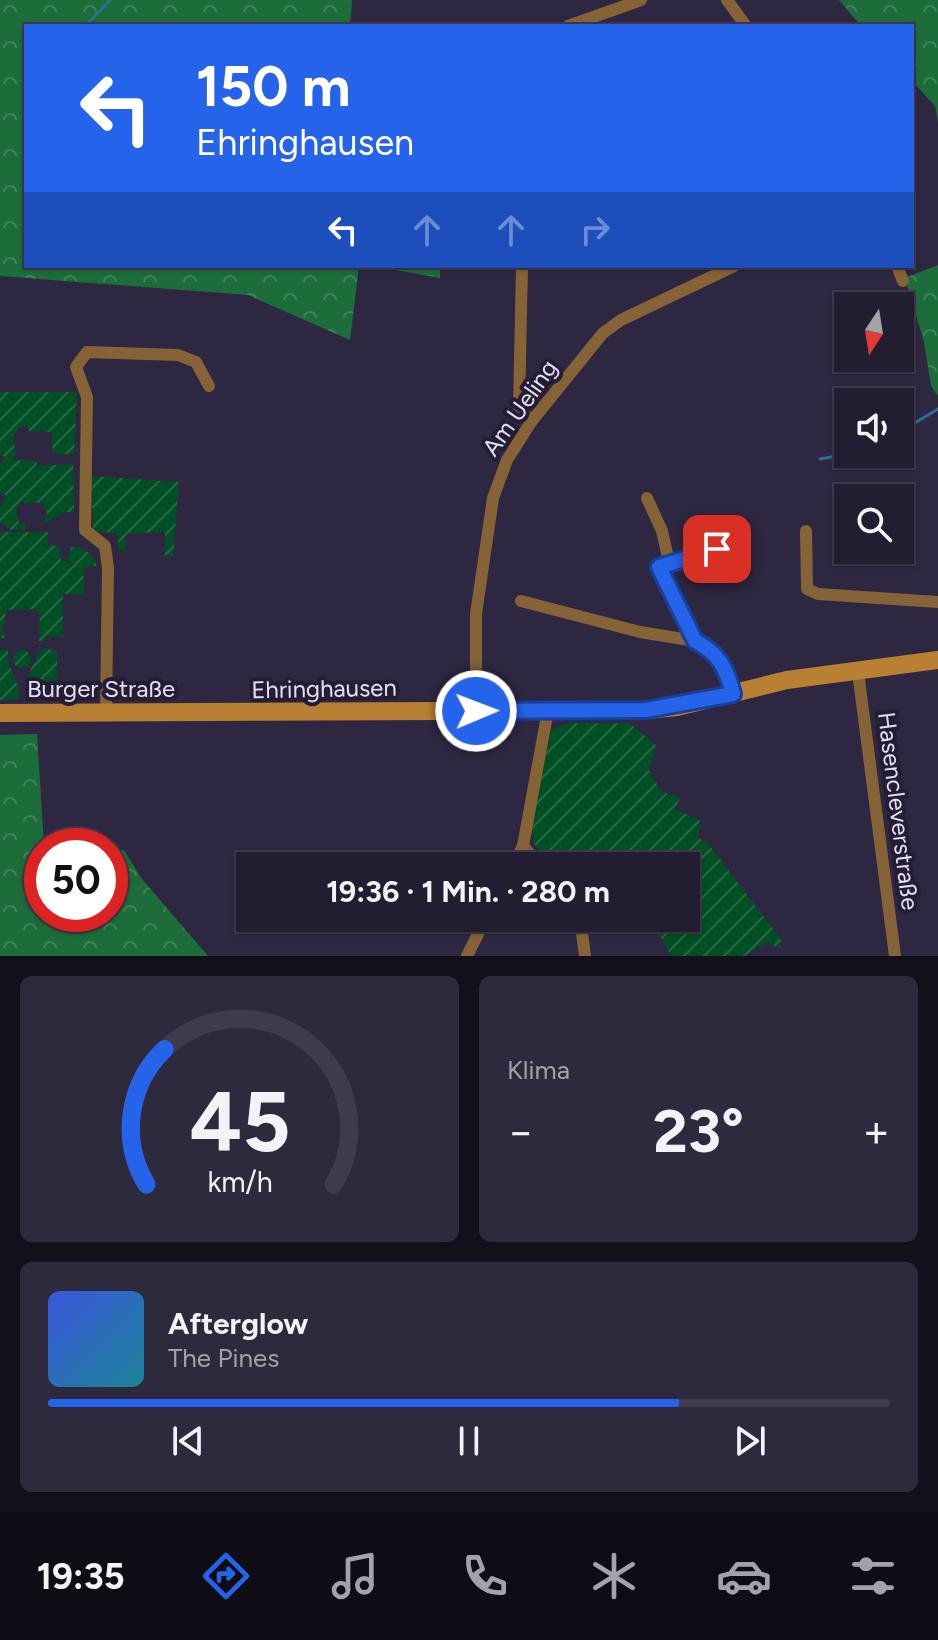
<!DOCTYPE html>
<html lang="de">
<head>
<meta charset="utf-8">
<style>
  body { margin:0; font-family:Figtree,sans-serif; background:#2e2a3d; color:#f1f3f6; height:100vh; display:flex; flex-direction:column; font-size:30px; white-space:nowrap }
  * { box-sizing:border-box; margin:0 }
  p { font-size:26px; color:#a2a2ab }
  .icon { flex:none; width:44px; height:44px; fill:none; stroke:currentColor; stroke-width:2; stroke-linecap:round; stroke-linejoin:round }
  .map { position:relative; height:956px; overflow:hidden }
  .sheet { display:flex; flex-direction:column; gap:20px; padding:20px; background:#13101b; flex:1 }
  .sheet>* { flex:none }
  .banner { position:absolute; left:24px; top:24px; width:890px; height:244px; border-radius:0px; box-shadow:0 2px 6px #0004,0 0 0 2px #3f3b4d; background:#2563eb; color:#fff; overflow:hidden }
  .needle { width:52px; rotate:192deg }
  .controls { position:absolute; left:834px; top:292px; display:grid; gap:16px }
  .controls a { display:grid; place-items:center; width:80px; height:80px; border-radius:0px; background:#221d31; box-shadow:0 2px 6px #0004,0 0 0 2px #3f3b4d; font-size:40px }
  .speed { position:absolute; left:24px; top:828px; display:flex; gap:16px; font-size:40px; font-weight:700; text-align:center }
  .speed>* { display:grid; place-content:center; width:104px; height:104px; border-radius:50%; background:#221d31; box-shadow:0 2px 6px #0004,0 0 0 2px #3f3b4d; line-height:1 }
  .speed .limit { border:12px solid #d22; background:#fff; color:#111 }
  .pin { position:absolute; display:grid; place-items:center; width:68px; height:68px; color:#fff; margin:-34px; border-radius:16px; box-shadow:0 4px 12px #0006 }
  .me { position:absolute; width:88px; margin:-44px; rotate:89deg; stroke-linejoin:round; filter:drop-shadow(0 0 6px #0008) }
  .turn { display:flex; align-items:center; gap:28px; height:168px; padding:0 40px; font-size:36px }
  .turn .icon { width:104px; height:104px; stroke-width:2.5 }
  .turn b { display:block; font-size:56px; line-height:68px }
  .lanes { display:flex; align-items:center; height:76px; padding:0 40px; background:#0003; justify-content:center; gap:40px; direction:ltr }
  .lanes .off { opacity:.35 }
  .big { font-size:60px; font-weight:700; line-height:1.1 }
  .sheet .widget { flex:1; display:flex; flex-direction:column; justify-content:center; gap:12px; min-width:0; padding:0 28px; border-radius:12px; background:#2e2a3d }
  .sheet .dial { align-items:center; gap:0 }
  .dial svg { height:208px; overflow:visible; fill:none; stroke:#3f3b4d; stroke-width:7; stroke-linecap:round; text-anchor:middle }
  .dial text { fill:#f1f3f6; stroke:none }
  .song { display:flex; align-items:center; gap:24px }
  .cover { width:96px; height:96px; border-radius:12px; background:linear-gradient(135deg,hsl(230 70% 55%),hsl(190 70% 35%)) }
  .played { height:8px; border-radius:4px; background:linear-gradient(90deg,#2563eb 75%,#3f3b4d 75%) }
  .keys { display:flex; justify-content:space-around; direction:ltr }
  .heat { display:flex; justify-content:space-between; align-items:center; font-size:44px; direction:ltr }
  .sheet .tiles { flex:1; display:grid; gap:20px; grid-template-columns:1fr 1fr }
  .widget:last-child { grid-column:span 2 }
  .trip { position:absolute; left:236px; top:852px; width:464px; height:80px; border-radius:0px; background:#221d31; box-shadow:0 2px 6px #0004,0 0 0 2px #3f3b4d; font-weight:700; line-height:80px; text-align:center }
  .menu { display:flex; height:128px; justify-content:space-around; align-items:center; background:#0e0c14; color:#a2a2ab }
  .menu .icon { width:56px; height:56px }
  .menu .on { color:#2563eb }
  .menu b { font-size:36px; color:#f1f3f6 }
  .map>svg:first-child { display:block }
  .forest { fill:url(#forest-crowns) }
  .garden { fill:url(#garden-furrows) }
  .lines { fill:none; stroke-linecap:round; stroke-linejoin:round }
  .stream { stroke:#2b7094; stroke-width:3 }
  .street { stroke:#866336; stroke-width:12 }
  .secondary { stroke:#b98033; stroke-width:18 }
  .route-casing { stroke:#184099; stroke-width:20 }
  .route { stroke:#2563eb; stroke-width:14 }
  .labels { text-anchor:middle; stroke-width:8; stroke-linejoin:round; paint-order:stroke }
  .street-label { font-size:24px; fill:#e4e0f1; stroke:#251d36 }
</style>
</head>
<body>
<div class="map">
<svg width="938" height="956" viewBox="0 0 938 956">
  <defs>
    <pattern id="forest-crowns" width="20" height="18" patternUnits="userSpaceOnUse" patternTransform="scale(2)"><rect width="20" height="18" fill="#1d6d3b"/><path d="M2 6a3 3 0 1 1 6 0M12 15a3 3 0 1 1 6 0" fill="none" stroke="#3e8258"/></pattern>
    <pattern id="garden-furrows" width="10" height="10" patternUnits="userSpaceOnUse" patternTransform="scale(2)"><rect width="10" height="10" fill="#014f24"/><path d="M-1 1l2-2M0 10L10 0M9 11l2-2" fill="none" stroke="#266844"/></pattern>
  </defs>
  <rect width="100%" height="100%" fill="#2e2741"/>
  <g class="forest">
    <path d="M0 0H352L350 26H26V266H359L350 340 248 295 0 276Z"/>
    <path d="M839 0H938V122L935 106 912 81V26H861Z"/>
    <path d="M938 265V396L931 386 924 342 905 278Z"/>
    <path d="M374 266H440V278Z"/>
    <path d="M37 734 44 846 42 914H110V850H124L142 879 208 956H0V735Z"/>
  </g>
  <g class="garden">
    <path d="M0 392H77L74 454H57L52 450V432L29 431 27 426H20L13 436 16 453 12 460 36 461 37 466 73 464 74 512H65L43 524 47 513 43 503H20L16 512 19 523H25V530H11L0 522V508L6 495 0 494V466L5 457 0 454Z"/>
    <path d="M91 476 179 482 173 556H165V532L126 534 125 551H120L117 534 93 530Z"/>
    <path d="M0 532H48L47 545 59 546 61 562 67 561 71 547C85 547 94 554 97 567L89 565 84 569V594H63V637L46 636 45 641H39L40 617 37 609 6 610 5 623 1 626 5 638H0Z"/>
    <path d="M44 648 57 651V699L26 700V679C32 670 36 653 44 648Z"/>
    <circle cx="22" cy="659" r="9"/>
    <path d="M0 650H8C6 669 20 679 19 699L0 700Z"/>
    <path d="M569 723H629L656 745 649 770 661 791 680 798 675 809 699 820 701 826 697 838 707 842 782 941 780 948 766 942 745 956H671L662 939 637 918H686V866H548L534 843 531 829 551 730Z"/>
  </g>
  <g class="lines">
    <g class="stream">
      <path d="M85 26 110 0"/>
      <path d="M900 437 908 427 938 409"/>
      <path d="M820 459 848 454"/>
    </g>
    <g class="street">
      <path d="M727 0 746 26"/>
      <path d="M568 26 641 0"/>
      <path d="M522 266 519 407 531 422"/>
      <path d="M897 266 903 281"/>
      <path d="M647 498 662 531 669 562 659 567 661 578 695 641"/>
      <path d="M806 531 807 589 818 594 938 602"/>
      <path d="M669 562 717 549"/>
      <path d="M521 601 640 632 695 641 705 646 727 669 733 694"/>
      <path d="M858 672 895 956"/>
      <path d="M476 711V614L493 498 507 460 531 422 603 333 621 320 734 266"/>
      <path d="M106 712 108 568 105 546 85 530 87 397 76 367 87 352 178 355 196 362 209 386"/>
      <path d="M513 866 523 846"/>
      <path d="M540 866 523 846 548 710"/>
      <path d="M580 918 585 956"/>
      <path d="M467 956 486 918"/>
    </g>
    <path class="secondary" d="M0 713 646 710 677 707 787 680 938 660"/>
  </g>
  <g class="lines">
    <g class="route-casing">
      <path id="route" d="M476 711 646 710 733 694C727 669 718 652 695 641L659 567 717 549"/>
    </g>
    <use href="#route" class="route"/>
  </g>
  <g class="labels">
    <g class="street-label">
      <text transform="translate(520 408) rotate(-55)" y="8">Am Ueling</text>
      <text x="101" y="697">Burger Straße</text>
      <text transform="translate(324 689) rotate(-1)" y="8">Ehringhausen</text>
      <text transform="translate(898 811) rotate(83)" y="8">Hasencleverstraße</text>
    </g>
  </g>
</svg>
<div class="controls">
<a><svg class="needle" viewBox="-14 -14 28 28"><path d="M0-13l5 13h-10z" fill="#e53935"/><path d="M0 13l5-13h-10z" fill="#a2a2ab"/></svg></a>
<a><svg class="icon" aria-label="sound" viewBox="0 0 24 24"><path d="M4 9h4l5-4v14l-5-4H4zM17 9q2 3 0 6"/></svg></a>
<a><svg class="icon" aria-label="search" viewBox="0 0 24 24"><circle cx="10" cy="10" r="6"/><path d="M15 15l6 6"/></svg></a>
</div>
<div class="speed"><div class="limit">50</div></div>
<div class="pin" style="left:717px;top:549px;background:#d93025"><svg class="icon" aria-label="arrive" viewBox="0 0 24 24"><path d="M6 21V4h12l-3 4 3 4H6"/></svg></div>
<svg class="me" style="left:476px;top:711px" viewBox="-20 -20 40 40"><circle r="17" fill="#2563eb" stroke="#fff" stroke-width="3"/><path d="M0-11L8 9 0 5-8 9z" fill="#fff"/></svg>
<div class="trip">19:36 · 1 Min. · 280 m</div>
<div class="banner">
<div class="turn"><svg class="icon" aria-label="left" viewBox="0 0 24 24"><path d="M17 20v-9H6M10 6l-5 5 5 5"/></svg><div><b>150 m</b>Ehringhausen</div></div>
<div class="lanes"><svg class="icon" aria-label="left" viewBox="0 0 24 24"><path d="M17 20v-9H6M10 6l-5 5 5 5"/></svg><svg class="icon off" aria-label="ahead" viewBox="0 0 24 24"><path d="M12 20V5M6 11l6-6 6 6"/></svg><svg class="icon off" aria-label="ahead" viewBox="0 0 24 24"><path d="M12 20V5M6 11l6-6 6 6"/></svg><svg class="icon off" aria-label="right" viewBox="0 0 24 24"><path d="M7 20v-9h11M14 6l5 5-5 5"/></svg></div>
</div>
</div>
<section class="sheet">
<div class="tiles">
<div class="widget dial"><svg viewBox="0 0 100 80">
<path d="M14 69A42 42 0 1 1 86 69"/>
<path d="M14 69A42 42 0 0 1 21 17" stroke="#2563eb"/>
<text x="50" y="56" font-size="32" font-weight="700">45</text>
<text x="50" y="72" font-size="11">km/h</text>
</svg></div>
<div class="widget"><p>Klima</p>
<div class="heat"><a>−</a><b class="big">23°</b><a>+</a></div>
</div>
<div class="widget">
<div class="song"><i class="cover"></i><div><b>Afterglow</b><p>The Pines</p></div></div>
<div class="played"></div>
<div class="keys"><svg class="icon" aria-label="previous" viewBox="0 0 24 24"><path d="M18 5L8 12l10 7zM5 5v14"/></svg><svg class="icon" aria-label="pause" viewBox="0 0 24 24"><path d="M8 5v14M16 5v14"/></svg><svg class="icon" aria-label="next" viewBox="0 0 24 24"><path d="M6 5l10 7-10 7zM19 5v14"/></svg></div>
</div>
</div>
</section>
<nav class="menu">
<b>19:35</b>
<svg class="icon on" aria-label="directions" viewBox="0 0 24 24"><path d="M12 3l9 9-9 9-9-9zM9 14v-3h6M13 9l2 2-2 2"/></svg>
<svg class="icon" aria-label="music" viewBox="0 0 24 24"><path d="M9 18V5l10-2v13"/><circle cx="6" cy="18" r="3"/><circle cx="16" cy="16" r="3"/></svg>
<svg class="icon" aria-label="phone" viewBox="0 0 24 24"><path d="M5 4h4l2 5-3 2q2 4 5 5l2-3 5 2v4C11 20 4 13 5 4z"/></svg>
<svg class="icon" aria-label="climate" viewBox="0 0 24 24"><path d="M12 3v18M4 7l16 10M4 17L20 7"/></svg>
<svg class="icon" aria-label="car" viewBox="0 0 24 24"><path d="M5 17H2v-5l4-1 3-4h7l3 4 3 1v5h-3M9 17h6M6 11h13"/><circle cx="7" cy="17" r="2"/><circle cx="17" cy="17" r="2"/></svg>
<svg class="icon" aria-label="filters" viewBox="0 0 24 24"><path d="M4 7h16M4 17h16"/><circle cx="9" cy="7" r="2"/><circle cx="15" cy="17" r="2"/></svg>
</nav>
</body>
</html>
